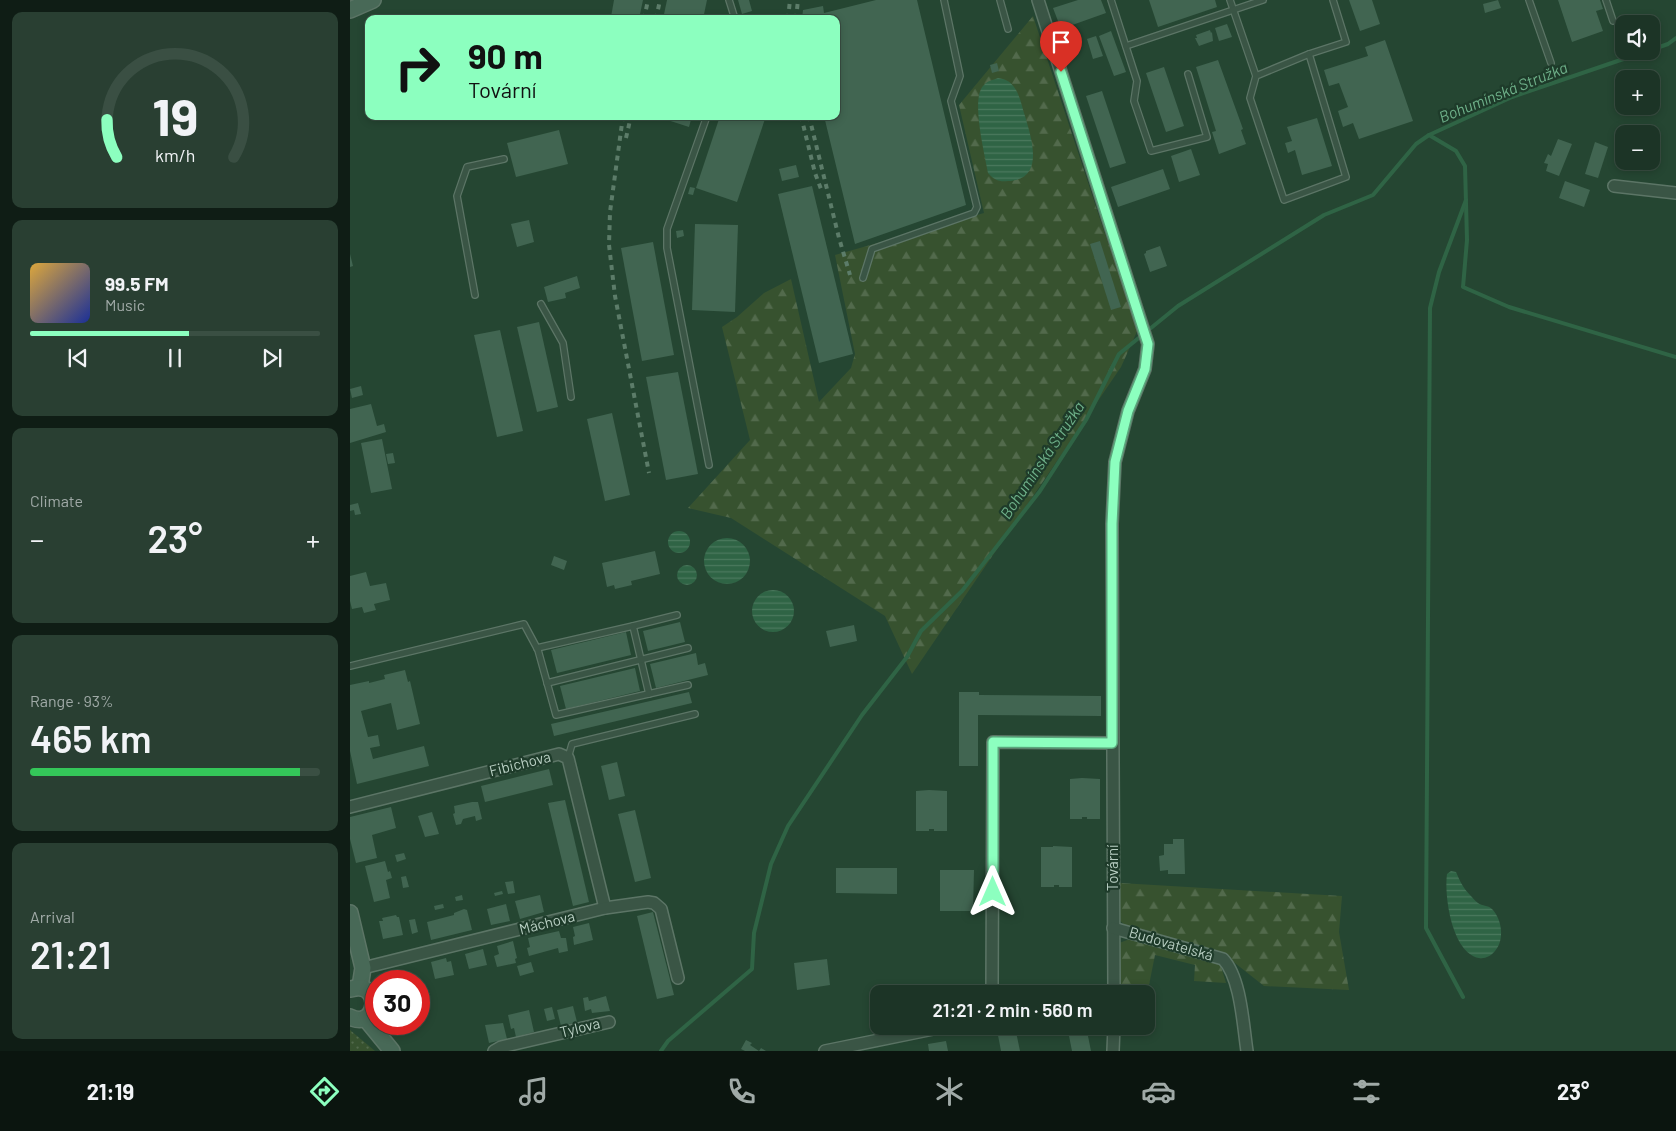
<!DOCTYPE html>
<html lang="en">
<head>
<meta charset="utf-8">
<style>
  body { margin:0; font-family:Barlow,sans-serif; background:#293f32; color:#f1f3f6; height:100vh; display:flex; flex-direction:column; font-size:19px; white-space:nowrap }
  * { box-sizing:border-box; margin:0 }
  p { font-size:16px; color:#a0aaa7 }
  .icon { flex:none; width:28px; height:28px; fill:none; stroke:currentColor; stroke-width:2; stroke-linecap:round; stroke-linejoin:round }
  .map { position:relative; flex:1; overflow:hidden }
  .panel { display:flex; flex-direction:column; gap:12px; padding:12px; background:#0f1d15; width:350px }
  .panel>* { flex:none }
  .top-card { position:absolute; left:15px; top:15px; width:475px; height:105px; border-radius:10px; box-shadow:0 2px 8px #0003,0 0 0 1px #3a4f43; background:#8cffbf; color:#111; overflow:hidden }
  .buttons { position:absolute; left:1265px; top:15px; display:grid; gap:10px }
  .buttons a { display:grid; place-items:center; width:45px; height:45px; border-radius:10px; background:#1c3426; box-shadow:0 2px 8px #0003,0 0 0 1px #3a4f43; font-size:25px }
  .speed { position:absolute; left:15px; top:970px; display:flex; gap:10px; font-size:25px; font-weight:700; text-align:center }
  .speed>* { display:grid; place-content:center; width:65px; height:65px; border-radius:50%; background:#1c3426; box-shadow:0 2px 8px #0003,0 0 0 1px #3a4f43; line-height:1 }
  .speed .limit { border:8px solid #d22; background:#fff; color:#111 }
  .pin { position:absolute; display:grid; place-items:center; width:42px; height:42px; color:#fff; margin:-51px -21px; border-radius:50% 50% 50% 0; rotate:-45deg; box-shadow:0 0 5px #0007 }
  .pin .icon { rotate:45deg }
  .me { position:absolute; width:55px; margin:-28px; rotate:0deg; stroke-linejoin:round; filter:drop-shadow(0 0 4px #0008) }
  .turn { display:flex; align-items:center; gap:18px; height:105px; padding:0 20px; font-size:22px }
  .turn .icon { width:65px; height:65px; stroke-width:2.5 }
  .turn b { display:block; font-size:35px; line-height:42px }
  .big { font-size:38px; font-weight:600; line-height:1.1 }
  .panel .widget { flex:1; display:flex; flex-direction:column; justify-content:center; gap:8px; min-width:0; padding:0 18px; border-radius:10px; background:#293f32 }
  .panel .dial { align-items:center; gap:0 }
  .dial svg { height:130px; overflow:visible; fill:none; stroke:#3a4f43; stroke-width:7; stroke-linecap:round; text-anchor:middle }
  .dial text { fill:#f1f3f6; stroke:none }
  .song { display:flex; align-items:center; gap:15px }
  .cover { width:60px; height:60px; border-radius:8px; background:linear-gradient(135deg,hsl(40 70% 55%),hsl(230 70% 35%)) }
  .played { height:5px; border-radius:2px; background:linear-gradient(90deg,#8cffbf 55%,#3a4f43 55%) }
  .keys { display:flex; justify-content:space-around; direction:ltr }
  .heat { display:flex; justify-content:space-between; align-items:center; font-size:28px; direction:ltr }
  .charge { height:8px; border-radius:4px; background:linear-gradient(90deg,#34c759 93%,#3a4f43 0) }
  .trip { position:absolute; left:520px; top:985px; width:285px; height:50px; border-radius:10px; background:#1c3426; box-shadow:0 2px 8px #0003,0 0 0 1px #3a4f43; font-weight:600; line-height:50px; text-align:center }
  .dock { display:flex; height:80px; justify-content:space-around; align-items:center; background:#0b150f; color:#a0aaa7 }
  .dock .icon { width:35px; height:35px }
  .dock .active { color:#8cffbf }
  .dock b { font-size:22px; color:#f1f3f6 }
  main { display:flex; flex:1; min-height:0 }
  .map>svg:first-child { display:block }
  .grass { fill:url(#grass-dots) }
  .forest { fill:url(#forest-firs) }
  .water { fill:url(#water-rules) }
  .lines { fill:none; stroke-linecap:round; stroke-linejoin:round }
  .stream { stroke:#2f6445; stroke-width:4 }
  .building { fill:#416551 }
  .lane-casing { stroke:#5c7566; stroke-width:8 }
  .street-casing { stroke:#5c7566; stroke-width:14 }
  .secondary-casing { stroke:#5c7566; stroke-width:18 }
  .lane { stroke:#3a5545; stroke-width:5.5 }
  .street { stroke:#3a5545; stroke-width:11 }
  .secondary { stroke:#486957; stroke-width:15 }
  .rail { stroke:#5c7c69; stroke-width:4; stroke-dasharray:5 5; stroke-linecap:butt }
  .route-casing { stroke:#5ba67c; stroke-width:12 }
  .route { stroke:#8cffbf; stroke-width:9 }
  .labels { text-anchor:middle; stroke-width:4.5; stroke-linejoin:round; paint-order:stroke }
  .street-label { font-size:15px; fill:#b8cec2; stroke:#1e3b2a }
  .water-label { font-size:16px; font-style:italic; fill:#6eb089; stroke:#1e3b2a }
</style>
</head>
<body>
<main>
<section class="panel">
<div class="widget dial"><svg viewBox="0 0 100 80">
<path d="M14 69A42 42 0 1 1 86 69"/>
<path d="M14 69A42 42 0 0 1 8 46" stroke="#8cffbf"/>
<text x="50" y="56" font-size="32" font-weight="700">19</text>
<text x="50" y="72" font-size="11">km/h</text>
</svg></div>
<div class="widget">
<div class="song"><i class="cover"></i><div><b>99.5 FM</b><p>Music</p></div></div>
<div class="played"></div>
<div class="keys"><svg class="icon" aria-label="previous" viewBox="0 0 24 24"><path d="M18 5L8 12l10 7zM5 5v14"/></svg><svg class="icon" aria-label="pause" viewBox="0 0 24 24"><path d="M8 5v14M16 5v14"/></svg><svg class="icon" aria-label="next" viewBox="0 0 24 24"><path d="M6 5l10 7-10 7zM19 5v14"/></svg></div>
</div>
<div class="widget"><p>Climate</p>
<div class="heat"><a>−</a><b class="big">23°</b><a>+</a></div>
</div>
<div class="widget"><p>Range · 93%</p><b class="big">465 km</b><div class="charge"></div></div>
<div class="widget"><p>Arrival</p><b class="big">21:21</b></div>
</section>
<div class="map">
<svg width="1326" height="1051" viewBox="0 0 1326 1051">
  <defs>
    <pattern id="grass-dots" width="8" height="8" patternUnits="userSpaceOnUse" patternTransform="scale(1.25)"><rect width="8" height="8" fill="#37522f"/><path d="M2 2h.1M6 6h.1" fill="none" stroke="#526a4c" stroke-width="1.8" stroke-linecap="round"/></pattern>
    <pattern id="forest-firs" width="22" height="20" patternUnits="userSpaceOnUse" patternTransform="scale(1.25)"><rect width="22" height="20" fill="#37522f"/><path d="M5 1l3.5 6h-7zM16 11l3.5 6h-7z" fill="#526a4c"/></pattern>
    <pattern id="water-rules" width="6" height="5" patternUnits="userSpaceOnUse" patternTransform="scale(1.25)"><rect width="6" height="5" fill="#2f6445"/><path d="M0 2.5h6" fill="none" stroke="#4b795e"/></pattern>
  </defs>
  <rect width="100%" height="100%" fill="#254632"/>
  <path class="grass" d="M0 1030 25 1051H0Z"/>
  <g class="forest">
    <path d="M683 16 754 231 789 327 771 367 562 674 535 616 381 518 338 508 400 440 372 327 387 317 414 293 441 279 469 402 501 368 505 354 485 255 634 213 609 105Z"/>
    <path d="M770 883 992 896 989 932 999 990 914 986 876 956 781 930 769 920Z"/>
    <path d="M780 939 870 963 876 983 844 981 845 965 805 955 799 985 769 987V943Z"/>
  </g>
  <g class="water">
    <path d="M648 78C655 79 660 81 664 87 670 95 672 107 675 116 681 137 696 180 658 181 649 182 644 180 638 173 635 155 620 97 634 85 637 81 643 80 648 78Z"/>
    <circle cx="329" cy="542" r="11"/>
    <circle cx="377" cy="561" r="23"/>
    <circle cx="337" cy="575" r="10"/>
    <circle cx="423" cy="611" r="21"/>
    <path d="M1101 871 1106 872C1110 881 1113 888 1120 895 1122 897 1125 901 1128 903 1132 906 1138 905 1142 909 1152 919 1155 940 1145 951 1141 956 1135 959 1129 958 1102 953 1094 896 1097 874Z"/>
  </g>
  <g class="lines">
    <g class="stream">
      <path d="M1301 50 1318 44 1326 38"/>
      <path d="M1079 135 1106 151 1115 166 1117 240 1113 287 1159 307 1326 357"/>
      <path d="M1113 997 1076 928 1080 308 1089 272 1116 200"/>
      <path d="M311 1051 318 1041 402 969 404 933 421 864 438 826 512 715 557 657 571 631 612 591 690 491 736 420 769 354 828 306 974 215 1023 195 1066 144 1079 135 1162 97 1297 51"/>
    </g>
  </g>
  <g class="building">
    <path d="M264 0H293L289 19H269L261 17Z"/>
    <path d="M317 0H357L353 19H313Z"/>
    <path d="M388 0H399L402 11 392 14Z"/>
    <path d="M526 0H567L616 205 505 244 474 116H486V19H452L453 10 473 6 474 13Z"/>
    <path d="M728 0H751L756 13 711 29 703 8Z"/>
    <path d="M799 0H865L867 7 808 27Z"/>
    <path d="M999 0H1022L1030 24 1010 31Z"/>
    <path d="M1148 0 1151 8 1135 13 1133 4Z"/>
    <path d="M1208 0H1250L1253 9 1246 11 1253 31 1222 42Z"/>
    <path d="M877 24 882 37 869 41 865 28Z"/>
    <path d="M860 30 861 33 862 32 863 41 849 46 845 38H847L846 35Z"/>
    <path d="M761 31 776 72 764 76 749 36Z"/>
    <path d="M746 36 753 56 743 59 737 39Z"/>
    <path d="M1035 40 1063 121 1009 139 1003 123 993 127 988 111 998 107 989 83 979 86 974 70 1018 56 1015 47Z"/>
    <path d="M868 60 893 129 891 130 896 144 869 154 862 132 866 131 846 67Z"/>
    <path d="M647 63 649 71 642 73 640 65Z"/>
    <path d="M814 67 834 126 816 132 796 73Z"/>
    <path d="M752 91 776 163 760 168 736 96Z"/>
    <path d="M305 116H342L339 127Z"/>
    <path d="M370 116H416L387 202 346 188Z"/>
    <path d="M967 118 982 166 952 175 945 150 938 153 935 143 942 141 937 127Z"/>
    <path d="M209 130 218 164 166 177 157 143Z"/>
    <path d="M1208 139 1222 144 1209 176 1196 171 1198 164 1194 163 1198 154 1201 156Z"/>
    <path d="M1245 142 1258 147 1248 178 1235 174Z"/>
    <path d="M841 149 850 175 829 182 821 156Z"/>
    <path d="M446 165 449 177 432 181 429 169Z"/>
    <path d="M813 169 820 189 768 207 761 187Z"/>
    <path d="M1215 181 1240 190 1234 207 1209 198Z"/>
    <path d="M462 186 503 354 469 363 428 194Z"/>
    <path d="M340 187 345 188 343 195 338 194Z"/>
    <path d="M179 220 184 242 167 247 161 224Z"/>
    <path d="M345 224 388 225 385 312 342 310Z"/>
    <path d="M333 230 334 236 327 238 326 231Z"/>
    <path d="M750 241 771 307 761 310 740 244Z"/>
    <path d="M303 242 324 355 292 361 271 248Z"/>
    <path d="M810 246 817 266 800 272 794 254 796 253V251Z"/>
    <path d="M0 254 3 266 0 267Z"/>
    <path d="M227 276 230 288 215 293 216 298 198 302 194 287Z"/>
    <path d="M189 322 208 407 187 412 167 327Z"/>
    <path d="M150 330 173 431 147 437 124 335Z"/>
    <path d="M328 372 348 474 316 480 296 377Z"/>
    <path d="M11 386 13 395 2 398 0 389Z"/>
    <path d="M21 404 27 426 34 424 36 432 0 443V409Z"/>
    <path d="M262 413 280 495 255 501 237 419Z"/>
    <path d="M32 439 42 489 21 493 11 443Z"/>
    <path d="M43 453 45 463 38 464 36 454Z"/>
    <path d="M8 503 11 514 5 515 4 510 0 511V505Z"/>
    <path d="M305 551 310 574 281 581 282 585 265 589 264 585 257 587 252 563Z"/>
    <path d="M204 556 217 561 214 570 201 565Z"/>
    <path d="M16 572 20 586 36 583 40 600 24 604 26 610 14 613 12 607 2 609 0 601V576Z"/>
    <path d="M330 622 335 642 298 651 293 631Z"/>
    <path d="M504 625 507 641 480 647 476 631Z"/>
    <path d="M276 632 281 655 207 673 201 650Z"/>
    <path d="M346 653 348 665 355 663 358 675 306 688 300 664Z"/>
    <path d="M285 668 290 691 216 709 210 686Z"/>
    <path d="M55 670 58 682 60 681 70 724 47 730 41 703 11 711 18 737 28 735 30 746 20 748 23 759 74 746 79 766 7 784 0 751V685L19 681V683L35 679 34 675Z"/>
    <path d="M339 692 342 703 204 736 201 724Z"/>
    <path d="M609 692H629V695L751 696V716L628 715V766H609Z"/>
    <path d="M267 762 275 796 259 800 251 766Z"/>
    <path d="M199 769 203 785 135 802 131 786Z"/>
    <path d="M732 778 750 779V819H737V817H732V819H720V779Z"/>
    <path d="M579 790 597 791V831H584V829H579V831H566V791Z"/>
    <path d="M215 800 239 902 223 906 198 803Z"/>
    <path d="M122 802H128L132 819 126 821 125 816 113 819 111 824 106 825 103 814 105 813 104 806Z"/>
    <path d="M41 807 46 828 22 835 27 858 6 863 0 839V817Z"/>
    <path d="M285 810 301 878 285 882 268 814Z"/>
    <path d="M82 812 89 834 75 837 68 816Z"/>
    <path d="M823 839H834L835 874H818V870L810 871 809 856 814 855V844H823Z"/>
    <path d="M703 846 722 847V887H709V885H704V887H691V847H703Z"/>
    <path d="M54 853 56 859 47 862 45 855Z"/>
    <path d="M35 861 38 872 40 871 42 878 36 880 40 898 24 902 15 866Z"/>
    <path d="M486 868H547V894L486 893Z"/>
    <path d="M590 870H624L623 911H590Z"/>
    <path d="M56 876 59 887 53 888 51 877Z"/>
    <path d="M163 881 165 893 158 894 155 882Z"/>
    <path d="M152 891 153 894 145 896 144 893Z"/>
    <path d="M112 895 113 900 106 901 105 897Z"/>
    <path d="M190 895 194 912 170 919 165 901Z"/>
    <path d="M93 904 94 908 85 910 84 906Z"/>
    <path d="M156 904 160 921 141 925 137 909Z"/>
    <path d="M114 909 117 910 122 930 81 940 77 922 104 915V913Z"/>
    <path d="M303 912 324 995 307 999 287 916Z"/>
    <path d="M46 915 47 917H49L53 935 33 939 29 921H33L32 918Z"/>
    <path d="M65 919 68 932 62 934 59 920Z"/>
    <path d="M239 923 243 940 224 945 223 937 225 936 223 927Z"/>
    <path d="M209 931 211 938H216L218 951 209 953 208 948 179 956 177 948 180 947 178 938Z"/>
    <path d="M163 941 167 958 165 959 166 963 147 967 144 956 149 954 147 946Z"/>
    <path d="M133 949 137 965 119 969 115 954Z"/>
    <path d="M96 958 97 962 101 961 104 975 85 979 81 962Z"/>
    <path d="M477 959 480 985 447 990 444 963Z"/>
    <path d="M181 962 184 972 170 976 167 966Z"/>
    <path d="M48 970 51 979 56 978 57 981H36L33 973Z"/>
    <path d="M75 987 80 994 69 1001V991Z"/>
    <path d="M256 996 260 1011 242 1013 241 1009 235 1011 233 998 238 997 239 1001Z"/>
    <path d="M223 1006 227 1022 211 1026 207 1010Z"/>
    <path d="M202 1007 205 1019 197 1021 194 1009Z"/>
    <path d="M179 1010 184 1032 166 1037 164 1028 161 1029 158 1015Z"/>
    <path d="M153 1023 157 1039 139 1043 135 1025Z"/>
    <path d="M717 1026H736L741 1051H722Z"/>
    <path d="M665 1027 670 1051H651L647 1030Z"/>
    <path d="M396 1040 402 1043 400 1045 409 1051 411 1048 416 1051H395L391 1049Z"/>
    <path d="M596 1041 598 1051H579L578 1044Z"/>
  </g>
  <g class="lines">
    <g class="lane-casing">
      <g id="lane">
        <path d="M379 0 385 19"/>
        <path d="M650 0 658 29"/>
        <path d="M761 0 787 81 784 101 801 151 857 137 838 74"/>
        <path d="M880 0 906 76 900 98 934 200 996 177 959 54 906 76"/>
        <path d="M1179 0 1201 63"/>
        <path d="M1256 0 1263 21"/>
        <path d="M776 46 913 0"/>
        <path d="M959 54 996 42 983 0"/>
        <path d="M357 116 317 229V248L359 465"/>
        <path d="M513 278 522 249 624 213 627 207 601 101 610 76 594 0"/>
        <path d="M125 295 107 196 117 167 154 159"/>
        <path d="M191 304 213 343 221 397"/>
        <path d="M283 626 327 615"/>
        <path d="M187 648 283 626 299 694"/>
        <path d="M0 666 174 624 188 650 206 715 338 685"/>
        <path d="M197 683 338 648"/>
        <path d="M218 758 222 744 345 714"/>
      </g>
    </g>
    <g class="street-casing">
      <g id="street">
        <path d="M688 0 798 344 795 369 778 411 765 462 762 524 764 994"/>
        <path d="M1264 186 1326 193"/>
        <path d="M0 807 209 754 218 758 255 908"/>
        <path d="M763 928 873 959C891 978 893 1025 897 1051"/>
        <path d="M13 968 255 908 298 902 304 903 311 909 328 978"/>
        <path d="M642 994 643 742 762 743"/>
        <path d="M144 1051 151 1047 259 1022"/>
        <path d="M475 1051 598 1026"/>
        <path d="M763 1051 764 1026"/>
      </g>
    </g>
    <g class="secondary-casing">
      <g id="secondary">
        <path d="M0 10 23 0"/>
        <path d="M0 913 13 968 10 987"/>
        <path d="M0 1017C29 1031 32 979 1 989"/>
        <path d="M15 1018 42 1051"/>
      </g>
    </g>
    <use href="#lane" class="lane"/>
    <use href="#street" class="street"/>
    <use href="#secondary" class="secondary"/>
    <g class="rail">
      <path d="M294 19 298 0"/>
      <path d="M306 19 310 0"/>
      <path d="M438 19 440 0"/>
      <path d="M446 19 448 0"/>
      <path d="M273 116 260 212 259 245 265 296 299 473"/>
      <path d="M451 116 465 173 471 189"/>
      <path d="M459 116 489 238 500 275"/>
      <path d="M276 138 281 116"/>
    </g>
  </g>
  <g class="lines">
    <g class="route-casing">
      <path id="route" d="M643 892V742L762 743V524L765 462 778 411 795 369 798 344 711 72"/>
    </g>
    <use href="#route" class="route"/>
  </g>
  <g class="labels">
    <g class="street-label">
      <text transform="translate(170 764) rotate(-14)" y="5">Fibichova</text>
      <text transform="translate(763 868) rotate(-90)" y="5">Tovární</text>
      <text transform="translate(197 923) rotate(-14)" y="5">Máchova</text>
      <text transform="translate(821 944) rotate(16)" y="5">Budovatelská</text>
      <text transform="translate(230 1028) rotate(-14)" y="5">Tylova</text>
    </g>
    <g class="water-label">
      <text transform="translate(1153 92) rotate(-22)" y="6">Bohumínská Stružka</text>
      <text transform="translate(692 460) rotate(-56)" y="6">Bohumínská Stružka</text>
    </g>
  </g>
</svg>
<div class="buttons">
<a><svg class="icon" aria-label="sound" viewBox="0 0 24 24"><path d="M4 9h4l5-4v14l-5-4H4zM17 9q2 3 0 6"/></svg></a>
<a>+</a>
<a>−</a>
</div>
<div class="speed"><div class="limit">30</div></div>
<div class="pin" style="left:711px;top:72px;background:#d93025"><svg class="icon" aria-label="arrive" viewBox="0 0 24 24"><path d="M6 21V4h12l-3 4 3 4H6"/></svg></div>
<svg class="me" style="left:643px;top:892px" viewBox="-20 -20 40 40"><path d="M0-17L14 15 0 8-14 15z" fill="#8cffbf" stroke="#fff" stroke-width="4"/></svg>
<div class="trip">21:21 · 2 min · 560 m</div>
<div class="top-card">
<div class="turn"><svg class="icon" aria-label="right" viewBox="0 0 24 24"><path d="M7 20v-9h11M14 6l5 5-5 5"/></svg><div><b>90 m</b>Tovární</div></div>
</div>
</div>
</main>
<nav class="dock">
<b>21:19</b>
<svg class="icon active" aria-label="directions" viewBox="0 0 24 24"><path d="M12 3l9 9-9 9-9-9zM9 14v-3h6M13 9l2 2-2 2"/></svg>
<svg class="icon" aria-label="music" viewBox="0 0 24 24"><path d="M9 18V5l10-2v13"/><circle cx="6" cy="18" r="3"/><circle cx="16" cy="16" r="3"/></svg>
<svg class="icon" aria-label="phone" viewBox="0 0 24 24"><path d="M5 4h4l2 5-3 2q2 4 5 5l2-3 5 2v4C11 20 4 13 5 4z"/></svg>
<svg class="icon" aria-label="climate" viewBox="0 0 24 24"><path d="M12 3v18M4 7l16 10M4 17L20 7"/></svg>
<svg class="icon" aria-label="car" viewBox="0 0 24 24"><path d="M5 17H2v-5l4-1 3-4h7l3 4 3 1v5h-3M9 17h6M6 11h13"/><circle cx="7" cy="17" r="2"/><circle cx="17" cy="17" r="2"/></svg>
<svg class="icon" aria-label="filters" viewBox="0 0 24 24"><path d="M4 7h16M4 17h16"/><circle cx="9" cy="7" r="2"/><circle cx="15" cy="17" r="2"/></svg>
<b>23°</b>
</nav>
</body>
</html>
